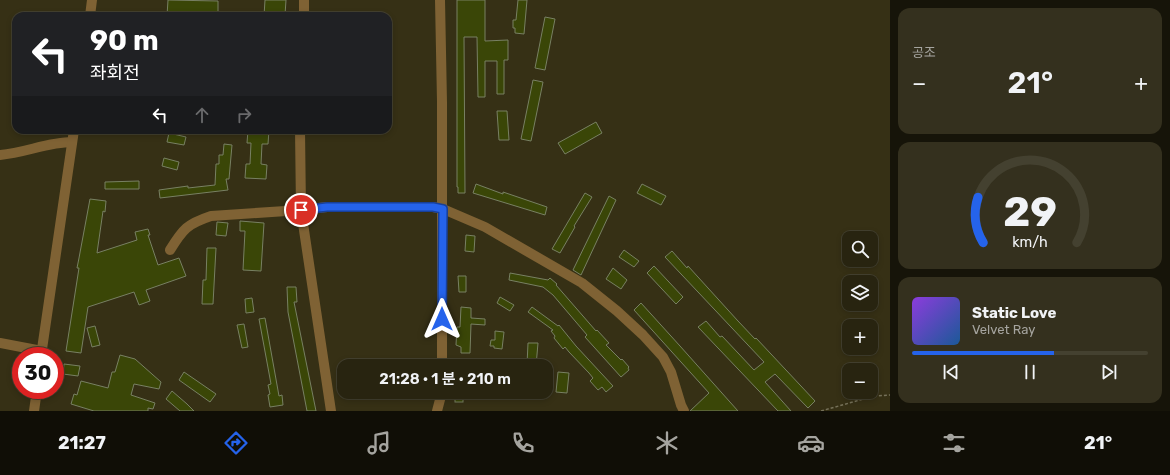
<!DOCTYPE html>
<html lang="ko">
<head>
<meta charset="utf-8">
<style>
  body { margin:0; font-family:Rubik,"Noto Sans KR",sans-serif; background:#34301e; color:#f1f3f6; height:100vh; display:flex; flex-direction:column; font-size:15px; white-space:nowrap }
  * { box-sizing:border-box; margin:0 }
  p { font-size:13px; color:#a5a49f }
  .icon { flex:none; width:22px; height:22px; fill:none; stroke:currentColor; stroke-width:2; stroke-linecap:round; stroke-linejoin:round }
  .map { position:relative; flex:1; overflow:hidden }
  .panel { display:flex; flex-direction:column; gap:8px; padding:8px; background:#161409; width:280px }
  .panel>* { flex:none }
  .hud { position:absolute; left:12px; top:12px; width:380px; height:122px; border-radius:12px; box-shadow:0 2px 6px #0003,0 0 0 1px #444130; background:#202124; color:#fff; overflow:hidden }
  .fabs { position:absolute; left:842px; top:231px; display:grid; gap:8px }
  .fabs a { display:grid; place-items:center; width:36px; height:36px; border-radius:8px; background:#282410; box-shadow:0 2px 6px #0003,0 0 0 1px #444130; font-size:20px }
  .speed { position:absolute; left:12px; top:347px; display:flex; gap:8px; font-size:20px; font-weight:700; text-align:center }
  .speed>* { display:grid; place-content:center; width:52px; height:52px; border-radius:50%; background:#282410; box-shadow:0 2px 6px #0003,0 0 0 1px #444130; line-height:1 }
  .speed .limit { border:6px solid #d22; background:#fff; color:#111 }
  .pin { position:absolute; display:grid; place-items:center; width:34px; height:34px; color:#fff; margin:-17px; border:2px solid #fff; border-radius:50%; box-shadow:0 1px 4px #0007 }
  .me { position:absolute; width:44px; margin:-22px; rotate:0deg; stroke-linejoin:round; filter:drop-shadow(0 0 3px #0008) }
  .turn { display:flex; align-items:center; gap:14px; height:84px; padding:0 12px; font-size:18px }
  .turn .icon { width:52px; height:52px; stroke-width:2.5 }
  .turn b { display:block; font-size:28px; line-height:34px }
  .lanes { display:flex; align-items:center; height:38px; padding:0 12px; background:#0003; justify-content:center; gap:20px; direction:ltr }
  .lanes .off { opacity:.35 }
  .big { font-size:30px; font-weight:600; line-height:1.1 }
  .panel .card { flex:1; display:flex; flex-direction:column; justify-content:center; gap:6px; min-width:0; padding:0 14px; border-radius:12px; background:#34301e }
  .panel .dial { align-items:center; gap:0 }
  .dial svg { height:104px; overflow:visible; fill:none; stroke:#444130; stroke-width:7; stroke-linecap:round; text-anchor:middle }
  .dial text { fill:#f1f3f6; stroke:none }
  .song { display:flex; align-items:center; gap:12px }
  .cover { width:48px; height:48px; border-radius:6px; background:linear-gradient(135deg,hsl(270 70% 55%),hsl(210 70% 35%)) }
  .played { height:4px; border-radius:2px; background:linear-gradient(90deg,#2563eb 60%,#444130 60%) }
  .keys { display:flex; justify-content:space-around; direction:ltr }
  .heat { display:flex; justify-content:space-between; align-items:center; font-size:22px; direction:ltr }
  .trip { position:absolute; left:337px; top:359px; width:216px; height:40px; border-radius:12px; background:#282410; box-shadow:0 2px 6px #0003,0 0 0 1px #444130; font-weight:600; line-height:40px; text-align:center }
  .tab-bar { display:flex; height:64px; justify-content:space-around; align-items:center; background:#100e06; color:#a5a49f }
  .tab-bar .icon { width:28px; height:28px }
  .tab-bar .selected { color:#2563eb }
  .tab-bar b { font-size:18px; color:#f1f3f6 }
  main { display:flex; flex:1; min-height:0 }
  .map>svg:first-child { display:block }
  .building { fill:#3a4607; stroke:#788063 }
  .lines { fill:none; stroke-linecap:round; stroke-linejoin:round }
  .path { stroke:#767159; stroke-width:1.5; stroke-dasharray:3 2; stroke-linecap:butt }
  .minor { stroke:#7f6234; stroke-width:10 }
  .route-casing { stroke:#184099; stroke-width:10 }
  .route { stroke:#2563eb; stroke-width:7 }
</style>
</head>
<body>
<main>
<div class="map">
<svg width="890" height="411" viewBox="0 0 890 411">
  <rect width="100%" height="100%" fill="#363015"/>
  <g class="building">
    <path d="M168 0 218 1V16H167Z"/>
    <path d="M265 0H286L285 15 273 14V16H264Z"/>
    <path d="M457 0H485V41L508 40V60H504V94H497V61H485V97H478L477 37H464L465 193H458V187H457Z"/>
    <path d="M518 0H527L524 34 515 33V28H513V20H516Z"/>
    <path d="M545 17 555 19 545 70 535 68Z"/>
    <path d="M533 80 543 82 531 141 521 139Z"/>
    <path d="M497 111H507L509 140H499Z"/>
    <path d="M596 122 602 133 565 154 558 143Z"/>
    <path d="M248 130H269L268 144H262L261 164 267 165 266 179 245 178 246 164H250L251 143H247Z"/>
    <path d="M169 133 186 137 184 145 167 142Z"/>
    <path d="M224 144 232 145 229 179H226L228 190 160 198 159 190 188 186V188L215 185 216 164H219V155H223Z"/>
    <path d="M164 158 179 162 177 170 162 166Z"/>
    <path d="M139 181V189H105V182Z"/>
    <path d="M476 184 503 194V192L547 207 545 215 473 193Z"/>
    <path d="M642 184 666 196 661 205 637 193Z"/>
    <path d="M585 193 592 197 574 226 575 227 560 253 552 249Z"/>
    <path d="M609 196 616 200 581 275 573 270Z"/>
    <path d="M90 199 106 201 105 212 103 211 97 253 137 240 135 232 148 229 150 235H148L158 265 179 258 186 276 146 290 150 301 139 305 134 292 88 307 81 353 66 351 79 268H77L79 258Z"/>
    <path d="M240 221 264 223 261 271 243 270 245 231H240Z"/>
    <path d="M217 222 228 223 226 236 216 235Z"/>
    <path d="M466 235 475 236 474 252 465 251Z"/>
    <path d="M207 248H216L213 304H202L203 280H206Z"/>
    <path d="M624 250 639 261 634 267 619 257Z"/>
    <path d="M672 251 687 268 688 266 738 321 755 339 756 338 815 401 808 408 775 374 765 382 791 411H778L698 327 706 321 720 337 722 336 754 370 764 362 665 257Z"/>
    <path d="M654 266 683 297 676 304 647 273Z"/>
    <path d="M613 268 627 280 621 289 606 279Z"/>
    <path d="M510 273 548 280 550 278 557 284 556 285 596 331 597 330 609 343 606 345 621 360 622 359 629 367 628 368 629 370 621 377 585 337 587 335 553 295 543 287 509 280Z"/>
    <path d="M458 276H466V292H459Z"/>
    <path d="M287 287H296L297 302H294L316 411H307L288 312Z"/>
    <path d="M500 297 514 305 510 311 497 303Z"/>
    <path d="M252 298 254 312 246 313 245 299Z"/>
    <path d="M641 303 680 346 738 411H690L709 393 634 310Z"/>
    <path d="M461 307 471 308V318L485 319V325L471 324 470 353H461V347L456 345 457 327H460Z"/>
    <path d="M532 307 558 326 559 325 576 346 613 386 606 392 602 387 598 390 590 381 593 378 589 373 569 352 565 347 563 349 554 338 555 336 551 331 553 330 528 312Z"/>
    <path d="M265 318 279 396 282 395 283 405 270 407 268 395 270 394 268 385 271 384 259 319Z"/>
    <path d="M244 324 248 347 242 348 237 325Z"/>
    <path d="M95 326 100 345 92 347 87 328Z"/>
    <path d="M495 331 504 332 502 349 494 348V346H490L491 340H495Z"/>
    <path d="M528 343H538L536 366 527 365Z"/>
    <path d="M120 355 135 359 161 382 159 389 134 384 131 395 155 403 153 409 148 408V411H94L71 404 74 394 77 395 81 381 108 388 112 372H115Z"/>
    <path d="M64 364 80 366 78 376 63 374Z"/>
    <path d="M184 372 216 394 210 402 179 380Z"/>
    <path d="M558 372 569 373 567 393 556 392Z"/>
    <path d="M172 391 187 404 194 411H180L166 399Z"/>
    <rect x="455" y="392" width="8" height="10"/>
  </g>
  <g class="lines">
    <path class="path" d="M821 411 874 396 890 395"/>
    <g class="minor">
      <path d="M440 0 442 102V366"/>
      <path d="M90 16 92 0"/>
      <path d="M304 16V0"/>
      <path d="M300 130 301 210 331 411"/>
      <path d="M0 155C25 153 48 142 72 142"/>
      <path d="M170 250C183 229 187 224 211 216L301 210 327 207H433L443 209 485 227 582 283 617 311 643 335 663 357 671 372 681 405 684 411"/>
      <path d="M0 343 42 351"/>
      <path d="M41 356 74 130"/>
      <path d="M34 411 37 390"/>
      <path d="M437 411 442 392"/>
    </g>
  </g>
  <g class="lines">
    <g class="route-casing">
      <path id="route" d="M301 210 327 207H433L443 209 442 319"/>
    </g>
    <use href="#route" class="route"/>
  </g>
</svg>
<div class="fabs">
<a><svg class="icon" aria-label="search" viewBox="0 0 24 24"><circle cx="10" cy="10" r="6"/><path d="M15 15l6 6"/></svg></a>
<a><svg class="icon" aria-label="layers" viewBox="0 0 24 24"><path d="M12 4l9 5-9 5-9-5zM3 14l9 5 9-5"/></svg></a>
<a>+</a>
<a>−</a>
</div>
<div class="speed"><div class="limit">30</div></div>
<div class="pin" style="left:301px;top:210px;background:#d93025"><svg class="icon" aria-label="arrive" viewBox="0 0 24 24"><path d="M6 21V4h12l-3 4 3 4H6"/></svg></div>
<svg class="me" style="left:442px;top:319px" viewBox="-20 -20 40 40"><path d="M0-17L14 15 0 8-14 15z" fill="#2563eb" stroke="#fff" stroke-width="4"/></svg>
<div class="trip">21:28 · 1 분 · 210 m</div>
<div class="hud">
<div class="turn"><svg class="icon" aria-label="left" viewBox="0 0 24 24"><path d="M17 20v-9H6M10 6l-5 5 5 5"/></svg><div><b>90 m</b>좌회전</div></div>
<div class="lanes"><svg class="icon" aria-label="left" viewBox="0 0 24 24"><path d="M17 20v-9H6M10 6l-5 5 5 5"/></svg><svg class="icon off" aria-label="ahead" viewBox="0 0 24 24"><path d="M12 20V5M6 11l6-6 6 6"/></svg><svg class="icon off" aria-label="right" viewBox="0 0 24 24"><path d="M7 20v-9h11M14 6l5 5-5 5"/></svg></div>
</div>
</div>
<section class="panel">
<div class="card"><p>공조</p>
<div class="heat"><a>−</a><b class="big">21°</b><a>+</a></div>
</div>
<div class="card dial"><svg viewBox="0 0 100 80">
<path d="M14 69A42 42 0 1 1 86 69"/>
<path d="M14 69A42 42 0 0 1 10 34" stroke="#2563eb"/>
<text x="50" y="56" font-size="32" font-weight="700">29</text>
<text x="50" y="72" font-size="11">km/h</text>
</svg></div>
<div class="card">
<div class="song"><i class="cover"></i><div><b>Static Love</b><p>Velvet Ray</p></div></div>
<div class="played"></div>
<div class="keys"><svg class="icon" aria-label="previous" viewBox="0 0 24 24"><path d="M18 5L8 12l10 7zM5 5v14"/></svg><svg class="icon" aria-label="pause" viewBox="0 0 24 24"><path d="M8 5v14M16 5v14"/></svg><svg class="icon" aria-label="next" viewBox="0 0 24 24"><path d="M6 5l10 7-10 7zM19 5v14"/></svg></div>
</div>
</section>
</main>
<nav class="tab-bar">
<b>21:27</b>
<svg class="icon selected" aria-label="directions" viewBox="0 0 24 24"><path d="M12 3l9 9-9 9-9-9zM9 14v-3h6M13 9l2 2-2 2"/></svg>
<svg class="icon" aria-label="music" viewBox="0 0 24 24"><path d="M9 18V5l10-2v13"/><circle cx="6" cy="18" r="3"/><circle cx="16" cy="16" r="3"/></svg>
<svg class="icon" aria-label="phone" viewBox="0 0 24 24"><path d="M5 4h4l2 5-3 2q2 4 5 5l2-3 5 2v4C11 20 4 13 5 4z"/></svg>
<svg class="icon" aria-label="climate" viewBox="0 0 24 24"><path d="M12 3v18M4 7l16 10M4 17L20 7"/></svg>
<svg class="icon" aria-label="car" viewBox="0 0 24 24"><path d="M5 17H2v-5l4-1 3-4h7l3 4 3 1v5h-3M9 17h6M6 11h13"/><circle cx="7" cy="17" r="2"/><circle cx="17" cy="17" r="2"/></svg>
<svg class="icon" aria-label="filters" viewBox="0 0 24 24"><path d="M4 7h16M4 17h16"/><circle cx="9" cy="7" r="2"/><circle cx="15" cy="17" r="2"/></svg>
<b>21°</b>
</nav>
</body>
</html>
